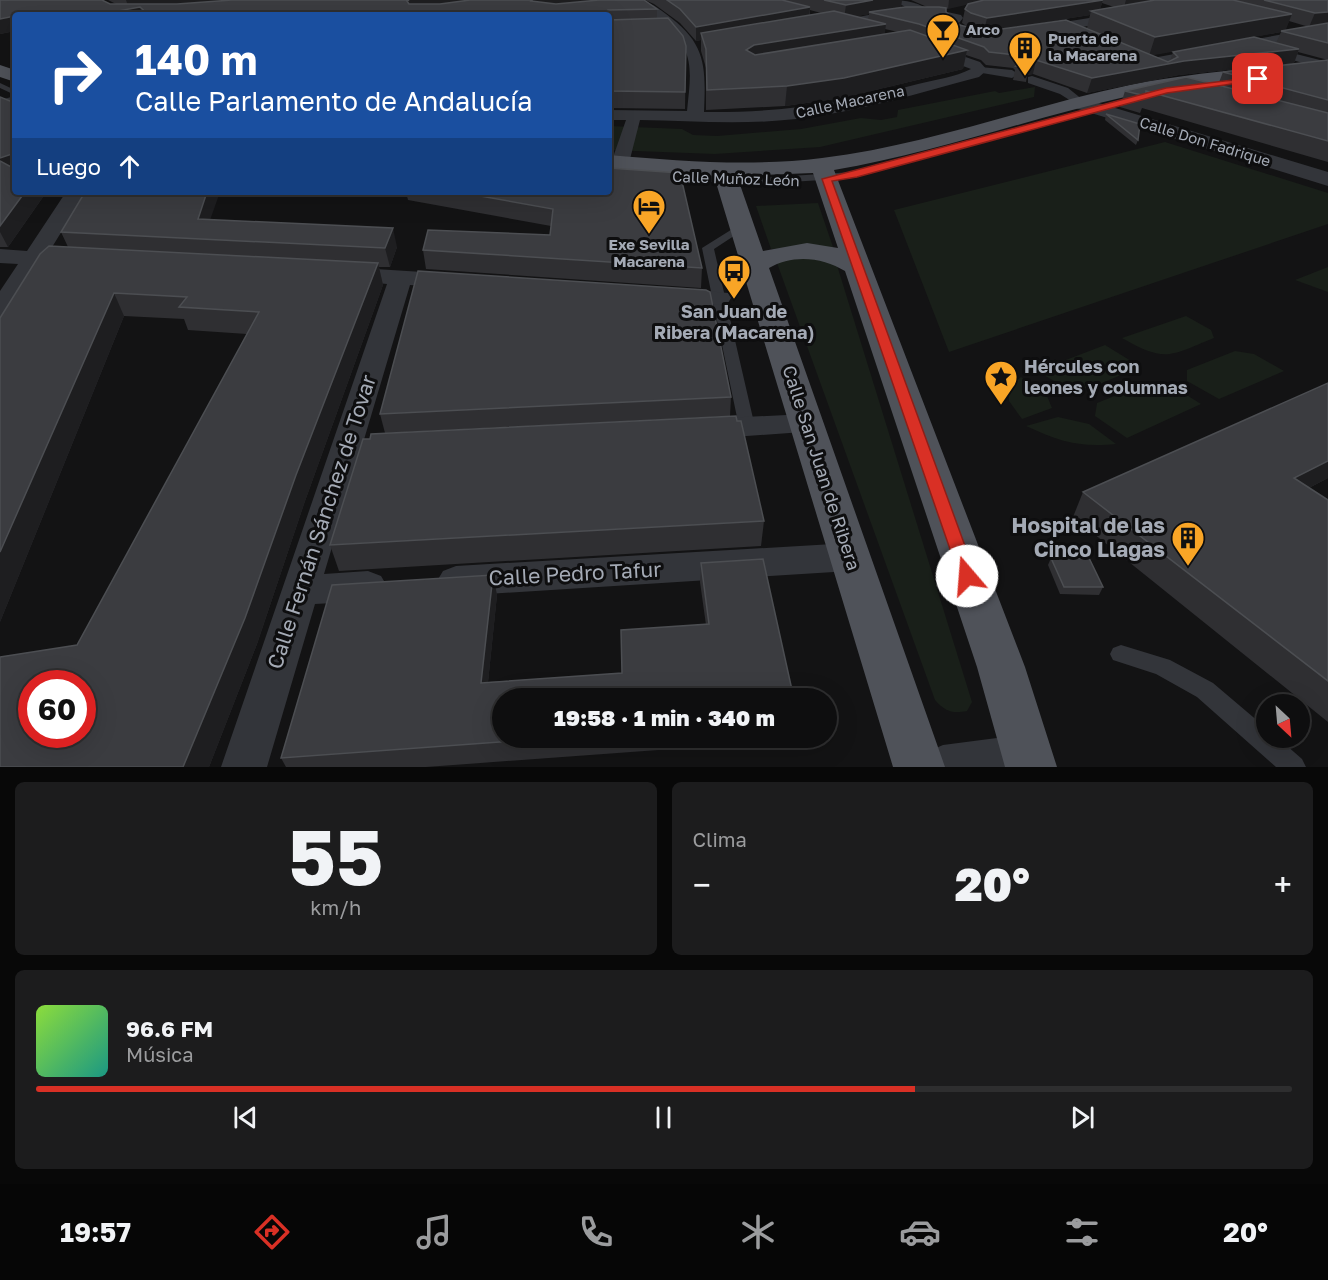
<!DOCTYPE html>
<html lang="es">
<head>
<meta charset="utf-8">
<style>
  body { margin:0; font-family:"Golos Text",sans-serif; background:#1c1c1d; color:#f1f3f6; height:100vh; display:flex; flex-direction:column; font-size:22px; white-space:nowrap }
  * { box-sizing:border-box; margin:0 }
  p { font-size:20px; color:#9b9c9e }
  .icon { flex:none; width:33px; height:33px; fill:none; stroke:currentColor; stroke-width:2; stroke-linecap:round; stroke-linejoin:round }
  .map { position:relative; height:767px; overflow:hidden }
  .sheet { display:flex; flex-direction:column; gap:15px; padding:15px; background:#080808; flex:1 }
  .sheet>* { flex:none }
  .top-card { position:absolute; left:12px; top:12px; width:600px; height:183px; border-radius:6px; box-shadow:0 6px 24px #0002,0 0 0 2px #2e2e2f; background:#1a4fa0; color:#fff; overflow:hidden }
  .needle { width:39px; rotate:154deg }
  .tools { position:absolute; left:1256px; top:694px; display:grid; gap:12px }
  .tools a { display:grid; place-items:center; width:54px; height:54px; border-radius:50%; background:#0e0e0f; box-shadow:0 6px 24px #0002,0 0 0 2px #2e2e2f; font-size:30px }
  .speed { position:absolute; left:18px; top:670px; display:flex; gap:12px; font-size:30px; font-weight:700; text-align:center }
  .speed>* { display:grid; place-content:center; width:78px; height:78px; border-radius:50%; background:#0e0e0f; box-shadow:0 6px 24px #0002,0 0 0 2px #2e2e2f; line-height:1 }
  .speed .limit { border:9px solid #d22; background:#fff; color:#111 }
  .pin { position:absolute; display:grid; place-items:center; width:51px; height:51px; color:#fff; margin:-26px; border-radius:12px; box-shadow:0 3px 9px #0006 }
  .me { position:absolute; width:66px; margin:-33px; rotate:342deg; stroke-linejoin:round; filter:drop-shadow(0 0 4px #0008) }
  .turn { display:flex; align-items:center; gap:21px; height:126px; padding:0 24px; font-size:27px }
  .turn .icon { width:78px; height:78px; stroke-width:2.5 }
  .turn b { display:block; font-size:42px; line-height:51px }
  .then { display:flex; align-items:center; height:57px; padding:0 24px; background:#0003; gap:12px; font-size:22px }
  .big { font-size:45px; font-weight:800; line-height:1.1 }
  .sheet .widget { flex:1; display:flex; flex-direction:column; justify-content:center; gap:9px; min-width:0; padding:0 21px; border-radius:9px; background:#1c1c1d }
  .sheet .dial { align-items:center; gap:0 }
  .dial b { font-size:78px; line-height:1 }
  .song { display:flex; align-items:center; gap:18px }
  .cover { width:72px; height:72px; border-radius:9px; background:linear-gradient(135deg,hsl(90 70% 55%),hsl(170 70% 35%)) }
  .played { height:6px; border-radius:3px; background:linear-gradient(90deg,#d93025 70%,#2e2e2f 70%) }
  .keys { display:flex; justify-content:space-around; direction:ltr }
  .heat { display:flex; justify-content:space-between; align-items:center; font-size:33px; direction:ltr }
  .sheet .tiles { flex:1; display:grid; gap:15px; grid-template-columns:1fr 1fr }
  .widget:last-child { grid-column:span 2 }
  .trip { position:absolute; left:492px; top:688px; width:345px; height:60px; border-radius:30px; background:#0e0e0f; box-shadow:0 6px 24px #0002,0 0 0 2px #2e2e2f; font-weight:800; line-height:60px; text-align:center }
  .tabs { display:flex; height:96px; justify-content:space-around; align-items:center; background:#060606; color:#9b9c9e }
  .tabs .icon { width:42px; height:42px }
  .tabs .active { color:#d93025 }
  .tabs b { font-size:27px; color:#f1f3f6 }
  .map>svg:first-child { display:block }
  .green { fill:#191f19 }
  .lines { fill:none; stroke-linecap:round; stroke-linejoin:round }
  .service { fill:#33353a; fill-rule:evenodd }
  .pedestrian { fill:#33353a; fill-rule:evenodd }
  .minor { fill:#33353a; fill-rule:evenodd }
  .tertiary { fill:#33353a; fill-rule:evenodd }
  .primary { fill:#4f5259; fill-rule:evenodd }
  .wall { fill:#2f2f32; fill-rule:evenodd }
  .shaded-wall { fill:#1e1e20 }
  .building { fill:#3b3c40; stroke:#4c4e52; stroke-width:1.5; fill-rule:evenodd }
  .route { fill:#d93025; stroke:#8d1f18; stroke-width:1.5 }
  .labels { text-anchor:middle; stroke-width:6; stroke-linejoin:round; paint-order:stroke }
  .far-poi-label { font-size:15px; font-weight:bold; fill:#a4aab5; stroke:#0e0e0f; text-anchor:start }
  .far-street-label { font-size:15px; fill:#a4aab5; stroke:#0e0e0f }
  .poi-label { font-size:18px; font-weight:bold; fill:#a4aab5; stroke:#0e0e0f }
  .street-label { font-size:18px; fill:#a4aab5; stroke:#0e0e0f }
  .near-street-label { font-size:21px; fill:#a4aab5; stroke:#0e0e0f }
  .near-poi-label { font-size:21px; font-weight:bold; fill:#a4aab5; stroke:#0e0e0f; text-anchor:end }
</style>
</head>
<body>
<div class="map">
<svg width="1328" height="767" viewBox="0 0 1328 767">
  <rect width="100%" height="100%" fill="#131314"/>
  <g class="green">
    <path d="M1035 87 1034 97 820 147 715 154 609 150V126L682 129 693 135 717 136 801 129 861 118 881 120 897 117 898 110 995 91 999 93Z"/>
    <path d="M1165 142 1328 193V224L949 352 894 210Z"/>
    <path d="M818 203 833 247 771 249 756 206Z"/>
    <path d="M792 256 836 262 972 702 967 711C952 714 945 711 935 700L777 263Z"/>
    <path d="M1328 267V292L1295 280Z"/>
    <path d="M1186 316 1211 330 1214 338C1169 356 1166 363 1122 338Z"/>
    <path d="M1105 345 1131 361 1133 370C1087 388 1083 400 1037 371Z"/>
    <path d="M1235 351 1254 354 1284 371 1219 399 1187 381V370Z"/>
    <path d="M1021 377 1047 396 1052 408 1022 419 1009 401 1008 389Z"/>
    <path d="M1150 382 1172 386 1201 404 1127 438 1095 416 1097 403Z"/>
    <path d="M1058 417 1089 424 1116 444C1079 448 1059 441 1026 426Z"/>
  </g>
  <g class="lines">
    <g class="service">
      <path d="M0 83 15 90V95L0 88Z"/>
      <path d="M1138 95 1145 97 854 178 758 184 663 180 658 177 663 174 758 178 853 172Z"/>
      <path d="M742 223 748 226 746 228 714 249 755 427 747 432 739 427 702 248Z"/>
      <path d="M1121 645 1170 660 1213 683 1266 728V738H1278L1302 759 1306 767H1276L1197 697 1156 674 1113 660 1110 654 1113 648Z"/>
    </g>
    <g class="pedestrian">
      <path d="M890 0C906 0 920 2 932 13L924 15Z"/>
      <path d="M980 67 1012 70 1018 74 1012 78 976 72V68Z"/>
      <path d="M1032 76 1068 88 1088 104 1082 108 1060 94 1028 83V77Z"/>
    </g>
    <g class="minor">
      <path d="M632 0C647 0 654 5 666 14 706 43 706 65 704 112 778 113 847 103 918 84 935 80 955 77 971 69L923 51V45L928 44 980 62 987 70 979 77C919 93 858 112 796 119 744 125 692 121 640 120L629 163 620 169 611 163 626 120H609V110L687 111C691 72 696 49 662 23 652 15 640 9 632 0Z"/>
      <path d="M929 8 961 15 963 18 959 23 967 29 989 37 982 41 957 35 945 23 948 19C914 9 876 21 842 28L836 24 837 21 900 9Z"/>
      <path d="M1127 12 1133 16 1131 19 1039 34 1032 30 1039 26Z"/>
      <path d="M1328 26V34L1264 46 1328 62V70L1250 48 1147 67 1140 63 1147 59Z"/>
      <path d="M15 96V106L0 110V100Z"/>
      <path d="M66 192H86L49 252 84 255 88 260 84 265H41L9 315 0 318V291L18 264 0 263V249L27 251Z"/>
      <path d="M344 267 454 274 462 276 466 281 462 286 454 288 410 285 324 574 368 571 381 576 387 586 381 596 368 601 315 604 267 767H221L387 284 336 279 332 274 336 269Z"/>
      <path d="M673 288 728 293 731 298 728 303 719 305 664 300 661 295 664 290Z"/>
      <path d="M806 414 817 417 821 424 817 431 705 439 694 436 690 429 694 422 705 419Z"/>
      <path d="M850 543 863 547 868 557 863 567 850 571 456 596 443 591 437 581 443 571 456 566Z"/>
      <path d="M1028 734 1044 740 1050 755 1045 767H920L927 752 943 745Z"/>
    </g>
    <path class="tertiary" d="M1082 98 1328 172V186L1075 108 1073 104Z"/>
    <g class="primary">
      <path d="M1328 62V72C1262 79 1195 82 1129 96 1030 118 935 153 834 170L1025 667 1057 767H1005L977 667 845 271C823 257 792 254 769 268L945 767H893L714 176 609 169V155C680 161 751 167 822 158 927 145 1026 107 1130 85 1195 72 1262 68 1328 62ZM813 173 838 248 807 243 763 251 737 176Z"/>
      <path d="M0 65 15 70V82L0 77Z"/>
    </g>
  </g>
  <g class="wall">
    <path d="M0 0 110 4H116L108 0H644L657 9V18L686 46 685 109 609 108V15H15V31L0 34Z"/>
    <path d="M645 0H902L901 7H927L911 0H1328V60L1298 52 1294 63 1179 75 1087 93 1033 74 1027 75 1026 82 1013 80 1015 70 1013 68 986 65 981 60 966 55 963 69 842 98 785 106 706 110V68L701 51V40L696 41 680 23 654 4ZM1102 3 1114 7 1100 9ZM967 4 965 9 962 23 968 27 959 25 946 12V9ZM810 10 821 13 810 15ZM869 14 868 19 856 16ZM1090 15 1087 28 1108 37 987 31ZM1289 21 1309 27 1285 30ZM885 29 898 32 885 34ZM1281 32 1276 43 1173 52 1170 61 1168 62 1151 55Z"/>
    <path d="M1328 60V162L1142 108 1140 113 1120 107 1125 91 1218 85 1223 72Z"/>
    <path d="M0 97 15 192H41L43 197 8 247H0Z"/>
    <path d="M1106 114 1138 140 1136 145 1105 120Z"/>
    <path d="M406 192H609L702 268 701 288 426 269 423 250 550 235 551 226 408 200Z"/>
    <path d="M211 219 397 247 390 267H379L383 285 305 501 257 644 209 767H0L77 645 247 334 188 330 184 319 124 316 0 622V318L68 247 61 232Z"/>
    <path d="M731 397 730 416 385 433 380 414Z"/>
    <path d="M1328 478 1309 488 1328 500V722L1073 517 1083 492Z"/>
    <path d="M764 521 761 546 339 571 330 545Z"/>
    <path d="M1051 558 1103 587 1099 595 1060 594 1048 565Z"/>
    <path d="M701 563 794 699 502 738H796L795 740 426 767H286L281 758 493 575 497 595 488 682 622 673 706 625 700 582Z"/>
  </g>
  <g class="shaded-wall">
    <path d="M126 0H255L140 7 142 15H96L129 9Z"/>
    <path d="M409 0H480L409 15 407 1Z"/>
    <path d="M532 0H626L540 7 531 1Z"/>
    <path d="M873 0H902L901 7 869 12V14L844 19 846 5Z"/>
    <path d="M949 0H988L948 9Z"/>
    <path d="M1103 0 1099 13 1091 11 1090 15 984 32 987 18Z"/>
    <path d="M1126 0H1176L1123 10Z"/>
    <path d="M810 7 809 21 701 33V40L696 41V27Z"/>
    <path d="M1328 12V24L1309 27 1315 13Z"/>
    <path d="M1292 14 1285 32 1281 31V32L1149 56 1155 37Z"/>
    <path d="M14 16 15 31 0 34V19Z"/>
    <path d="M886 24 884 41 753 63 746 50 754 45Z"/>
    <path d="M1299 49 1294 63 1179 75 1087 93 1092 78 1184 61Z"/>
    <path d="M967 50 963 69 842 98 785 106 787 86Z"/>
    <path d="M1036 60 1033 74 1027 75 1030 62Z"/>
    <path d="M15 153V173L0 168V158Z"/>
    <path d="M25 192H41L43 197 8 247 0 232V226Z"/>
    <path d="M207 192H220L204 237 198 219Z"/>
    <path d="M393 228 397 247 390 267 385 248Z"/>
    <path d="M378 263 383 285 305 501 257 644 209 767H183Z"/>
    <path d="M114 293 124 316 0 622V552Z"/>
    <path d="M1328 461V478L1279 503 1294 478Z"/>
    <path d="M493 575 497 595 486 702 481 683Z"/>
  </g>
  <g class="building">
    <path d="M0 0H102L110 4H177L232 0H409L407 1 409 4H440L470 0H532L531 1 556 4 599 0H644L657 9 608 10V15H149L140 7 96 15H15V16L0 19Z"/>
    <path d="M667 0H782L810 7 696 27 680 9Z"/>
    <path d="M824 0H873L846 5Z"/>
    <path d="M984 0H1103L987 18 971 13 965 9 968 4Z"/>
    <path d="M1155 0H1233L1292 14 1155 37 1091 11Z"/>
    <path d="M1264 0H1328V12L1315 13Z"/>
    <path d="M905 7H939L946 8V12L959 25 987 31 1066 20 1168 62 1178 57 1173 52 1254 37 1299 49 1184 61 1092 78 1036 60 1030 62 1029 68 1016 66 1024 61 1016 55 989 52 984 47 919 24 869 12Z"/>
    <path d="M834 11 886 24 754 45 746 50 755 55 910 30 967 50 844 78 787 86 707 90 706 49 701 33Z"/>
    <path d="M668 18 683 36 686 46 685 92 609 91V20Z"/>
    <path d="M1328 23V43L1281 31Z"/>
    <path d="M1328 60V100L1223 72Z"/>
    <path d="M1186 77 1328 113V141L1146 91V96L1125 91Z"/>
    <path d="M0 97 15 103V153L0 158Z"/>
    <path d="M1106 114 1140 124 1138 140Z"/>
    <path d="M0 161 15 169V192H25L0 226Z"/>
    <path d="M609 168 680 173 702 268 423 250 428 230 550 235 553 209 458 192H609Z"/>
    <path d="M85 192H207L198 219 393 228 385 248 61 232Z"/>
    <path d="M49 246 378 263 296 475 245 618 183 767H0V657L77 645 259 312 179 307 187 297 114 293 0 552V318L40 254ZM32 684H82V735H32Z"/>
    <path d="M418 271 706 290 710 292 731 397 380 414Z"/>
    <path d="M1328 383V461L1294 478 1328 500V681L1083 492Z"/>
    <path d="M736 416 737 421H741L764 521 330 545 363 439H370L371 434Z"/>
    <path d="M1051 558H1089L1103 587H1064Z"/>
    <path d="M763 559 794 699H502V738H555L281 758 332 585 493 575 481 683 622 673 621 630 709 624 701 563Z"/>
  </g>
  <path class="route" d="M1258 77 1261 80 1167 93 857 177 832 181 976 576 974 581H961L822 179 1166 88Z"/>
  <defs>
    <g id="bar-pin" transform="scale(1.725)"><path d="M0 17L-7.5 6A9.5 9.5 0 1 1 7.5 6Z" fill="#f9a526" stroke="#0e0e0f"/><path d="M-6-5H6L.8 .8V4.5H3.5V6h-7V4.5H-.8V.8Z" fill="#111"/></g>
    <g id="building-pin" transform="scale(1.725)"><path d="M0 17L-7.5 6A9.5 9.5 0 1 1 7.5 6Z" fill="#f9a526" stroke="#0e0e0f"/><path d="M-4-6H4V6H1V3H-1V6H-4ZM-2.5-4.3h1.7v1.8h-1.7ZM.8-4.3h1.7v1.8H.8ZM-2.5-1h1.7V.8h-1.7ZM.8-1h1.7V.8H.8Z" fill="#111"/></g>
    <g id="hotel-pin" transform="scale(1.725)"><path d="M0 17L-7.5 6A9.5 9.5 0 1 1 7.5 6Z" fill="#f9a526" stroke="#0e0e0f"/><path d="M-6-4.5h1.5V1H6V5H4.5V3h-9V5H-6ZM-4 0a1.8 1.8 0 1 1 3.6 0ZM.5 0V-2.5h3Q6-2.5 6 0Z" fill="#111"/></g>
    <g id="bus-pin" transform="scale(1.725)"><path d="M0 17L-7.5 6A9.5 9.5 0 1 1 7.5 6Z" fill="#f9a526" stroke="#0e0e0f"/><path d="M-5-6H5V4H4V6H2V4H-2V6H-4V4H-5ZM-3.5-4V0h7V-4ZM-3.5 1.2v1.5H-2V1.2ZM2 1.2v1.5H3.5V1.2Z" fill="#111"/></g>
    <g id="sight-pin" transform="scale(1.725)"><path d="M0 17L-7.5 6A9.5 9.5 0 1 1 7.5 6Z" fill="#f9a526" stroke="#0e0e0f"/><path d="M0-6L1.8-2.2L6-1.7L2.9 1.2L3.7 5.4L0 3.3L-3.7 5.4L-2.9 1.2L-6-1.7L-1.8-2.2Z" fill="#111"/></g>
  </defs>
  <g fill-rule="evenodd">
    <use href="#bar-pin" x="943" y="30"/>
    <use href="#building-pin" x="1025" y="48"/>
    <use href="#hotel-pin" x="649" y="206"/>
    <use href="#bus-pin" x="734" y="271"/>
    <use href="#sight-pin" x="1001" y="377"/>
    <use href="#building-pin" x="1188" y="538"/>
  </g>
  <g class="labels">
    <g class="far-poi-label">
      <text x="966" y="35">Arco</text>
      <text x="1048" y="44">Puerta de<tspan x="1048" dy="17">la Macarena</tspan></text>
      <text x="649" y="250" text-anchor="middle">Exe Sevilla<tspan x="649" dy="17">Macarena</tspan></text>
    </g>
    <g class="far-street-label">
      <text transform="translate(850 102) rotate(-12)" y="5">Calle Macarena</text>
      <text transform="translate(1205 142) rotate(17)" y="5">Calle Don Fadrique</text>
      <text transform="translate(736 179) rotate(2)" y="5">Calle Muñoz León</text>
    </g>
    <g class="poi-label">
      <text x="734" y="318">San Juan de<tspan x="734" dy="21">Ribera (Macarena)</tspan></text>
      <text x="1024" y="373" text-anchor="start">Hércules con<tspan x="1024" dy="21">leones y columnas</tspan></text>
    </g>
    <g class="street-label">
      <text transform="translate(821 468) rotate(72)" y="6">Calle San Juan de Ribera</text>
    </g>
    <g class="near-street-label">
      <text transform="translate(322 522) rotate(-72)" y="7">Calle Fernán Sánchez de Tovar</text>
      <text transform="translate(575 574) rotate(-3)" y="7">Calle Pedro Tafur</text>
    </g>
    <g class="near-poi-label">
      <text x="1165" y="533">Hospital de las<tspan x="1165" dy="24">Cinco Llagas</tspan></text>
    </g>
  </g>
</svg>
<div class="tools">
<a><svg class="needle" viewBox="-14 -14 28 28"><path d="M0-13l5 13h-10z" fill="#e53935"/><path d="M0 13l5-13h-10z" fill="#9b9c9e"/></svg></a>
</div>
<div class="speed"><div class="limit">60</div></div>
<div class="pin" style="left:1258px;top:79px;background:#d93025"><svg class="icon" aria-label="arrive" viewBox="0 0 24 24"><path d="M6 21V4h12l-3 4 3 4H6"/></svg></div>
<svg class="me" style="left:967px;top:576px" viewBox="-20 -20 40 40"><circle r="19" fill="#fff"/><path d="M0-13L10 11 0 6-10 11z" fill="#d93025"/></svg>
<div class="trip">19:58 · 1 min · 340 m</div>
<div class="top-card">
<div class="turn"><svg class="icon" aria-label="right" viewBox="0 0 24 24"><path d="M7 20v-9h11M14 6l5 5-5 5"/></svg><div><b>140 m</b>Calle Parlamento de Andalucía</div></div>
<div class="then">Luego<svg class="icon" aria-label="ahead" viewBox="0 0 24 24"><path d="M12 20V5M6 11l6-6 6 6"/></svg></div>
</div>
</div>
<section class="sheet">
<div class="tiles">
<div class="widget dial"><b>55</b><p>km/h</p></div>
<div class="widget"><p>Clima</p>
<div class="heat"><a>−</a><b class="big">20°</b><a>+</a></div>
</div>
<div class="widget">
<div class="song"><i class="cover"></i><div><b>96.6 FM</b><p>Música</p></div></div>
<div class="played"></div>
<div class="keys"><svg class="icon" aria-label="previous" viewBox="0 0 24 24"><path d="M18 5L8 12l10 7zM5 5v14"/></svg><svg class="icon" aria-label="pause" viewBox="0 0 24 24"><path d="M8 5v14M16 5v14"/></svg><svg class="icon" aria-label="next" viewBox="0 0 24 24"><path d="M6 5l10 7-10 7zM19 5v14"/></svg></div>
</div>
</div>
</section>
<nav class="tabs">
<b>19:57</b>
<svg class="icon active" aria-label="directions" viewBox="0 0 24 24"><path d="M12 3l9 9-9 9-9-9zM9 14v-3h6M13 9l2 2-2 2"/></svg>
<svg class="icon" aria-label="music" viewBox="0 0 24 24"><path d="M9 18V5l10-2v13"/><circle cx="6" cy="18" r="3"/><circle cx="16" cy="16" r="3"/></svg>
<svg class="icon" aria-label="phone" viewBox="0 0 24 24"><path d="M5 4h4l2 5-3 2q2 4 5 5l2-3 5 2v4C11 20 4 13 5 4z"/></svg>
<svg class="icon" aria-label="climate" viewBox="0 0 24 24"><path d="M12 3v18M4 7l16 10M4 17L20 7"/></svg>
<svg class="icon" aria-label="car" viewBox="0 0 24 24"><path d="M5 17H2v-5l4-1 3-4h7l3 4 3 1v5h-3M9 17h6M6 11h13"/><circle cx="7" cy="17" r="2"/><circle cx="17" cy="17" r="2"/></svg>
<svg class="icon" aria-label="filters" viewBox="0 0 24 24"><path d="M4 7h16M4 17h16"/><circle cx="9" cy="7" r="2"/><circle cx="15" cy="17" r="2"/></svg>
<b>20°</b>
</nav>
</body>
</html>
